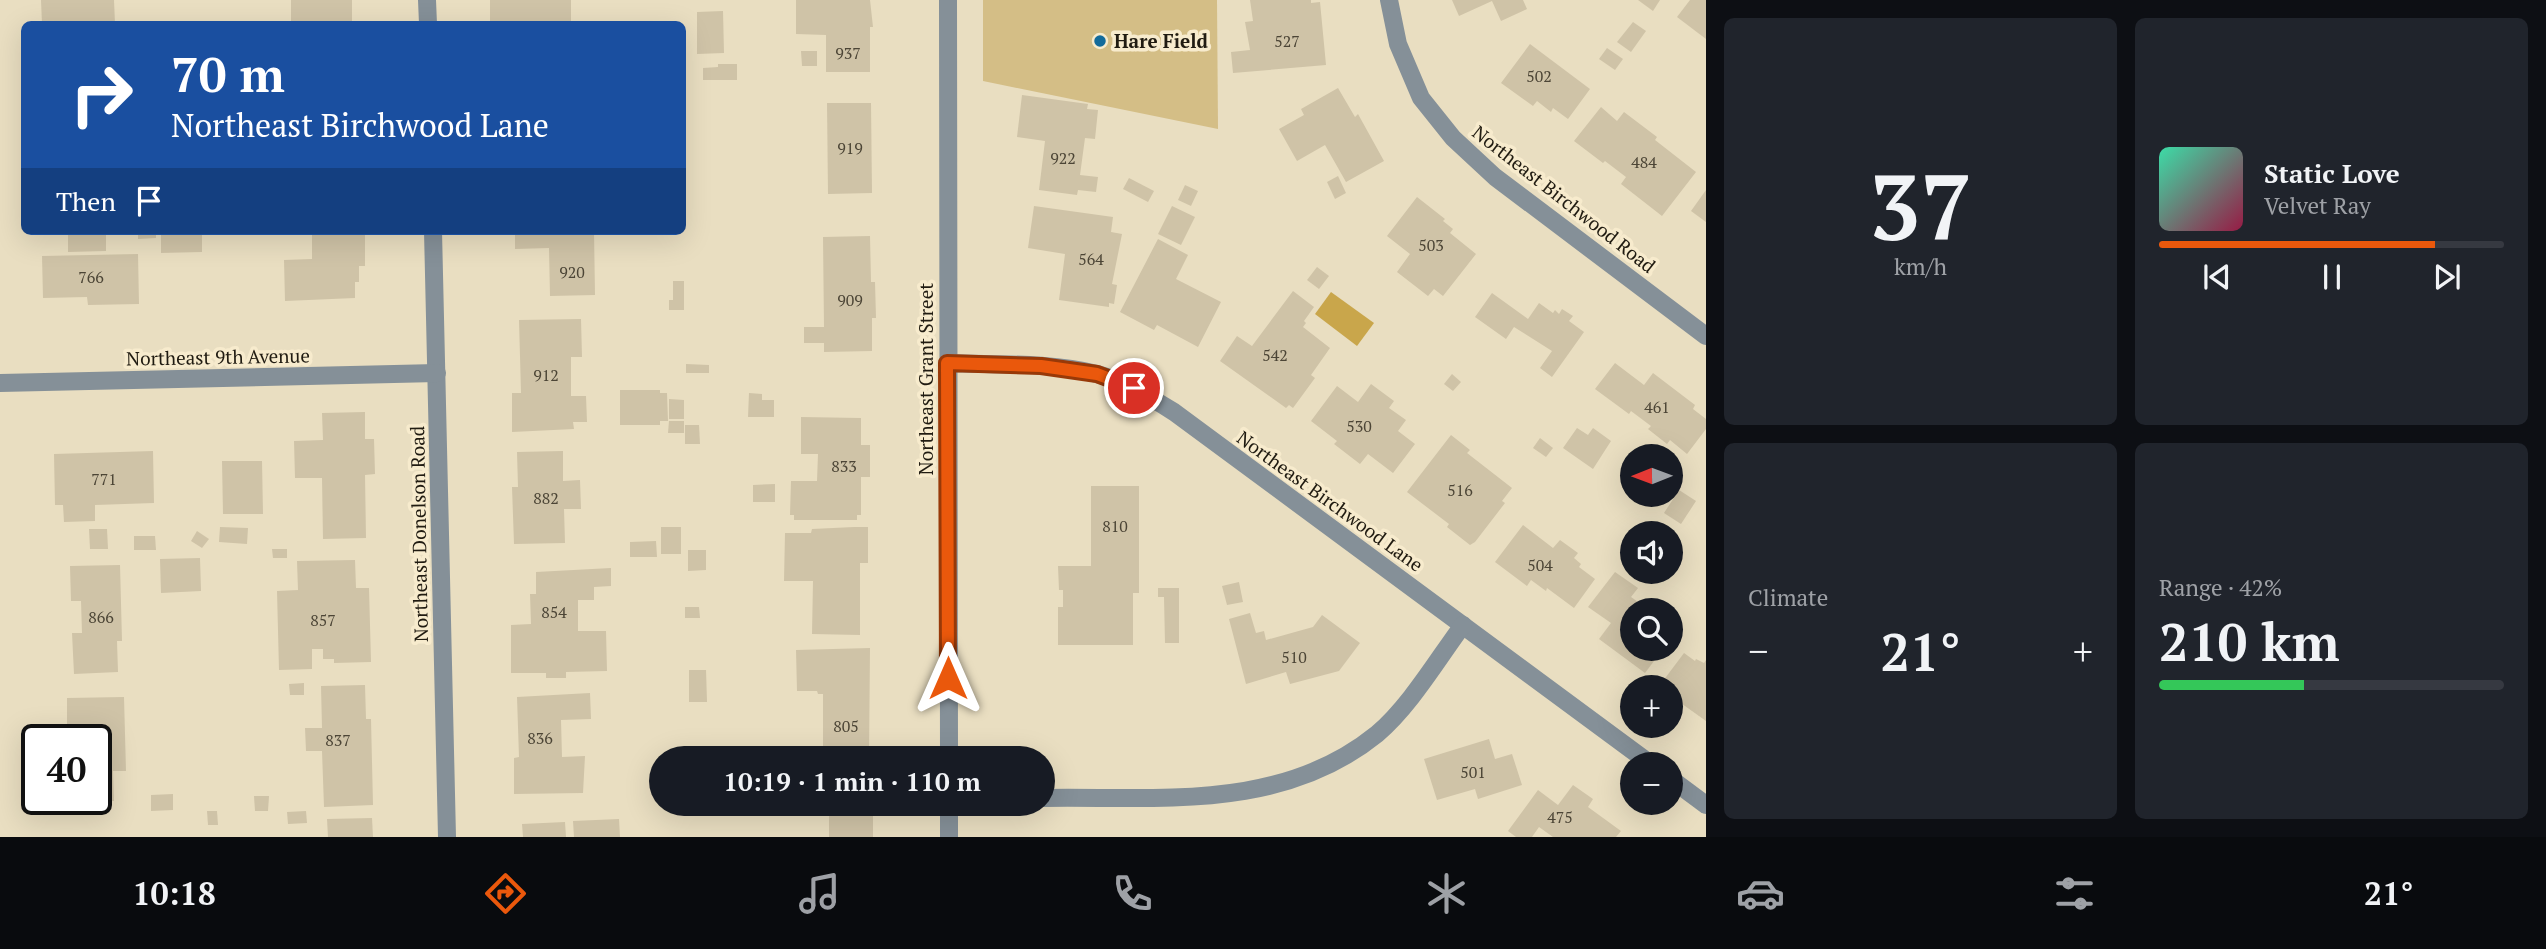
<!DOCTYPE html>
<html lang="en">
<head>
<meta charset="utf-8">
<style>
  body { margin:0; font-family:"PT Serif",serif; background:#20242c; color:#f1f3f6; height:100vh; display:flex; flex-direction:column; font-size:26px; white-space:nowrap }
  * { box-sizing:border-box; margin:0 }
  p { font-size:23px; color:#9ea1a6 }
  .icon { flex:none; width:38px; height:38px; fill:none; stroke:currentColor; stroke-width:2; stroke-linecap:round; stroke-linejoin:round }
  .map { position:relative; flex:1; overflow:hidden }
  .drawer { display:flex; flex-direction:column; gap:18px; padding:18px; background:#0d0f14; width:840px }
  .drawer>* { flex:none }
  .guide { position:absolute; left:21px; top:21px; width:665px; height:214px; border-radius:10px; box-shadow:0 7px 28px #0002; background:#1a4fa0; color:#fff; overflow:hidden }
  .needle { width:46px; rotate:269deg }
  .buttons { position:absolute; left:1620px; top:444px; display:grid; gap:14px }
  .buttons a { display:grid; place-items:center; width:63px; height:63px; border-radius:50%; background:#171b24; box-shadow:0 7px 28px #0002; font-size:35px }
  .speed { position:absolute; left:21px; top:724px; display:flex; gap:14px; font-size:35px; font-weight:700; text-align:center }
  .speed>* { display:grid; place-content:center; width:91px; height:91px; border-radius:50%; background:#171b24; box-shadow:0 7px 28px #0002; line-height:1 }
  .speed .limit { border:4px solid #111; border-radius:10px; background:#fff; color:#111 }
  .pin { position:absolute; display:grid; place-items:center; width:60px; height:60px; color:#fff; margin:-30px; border:4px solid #fff; border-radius:50%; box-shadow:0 2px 7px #0007 }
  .me { position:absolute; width:77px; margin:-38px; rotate:0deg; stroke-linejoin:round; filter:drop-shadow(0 0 5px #0008) }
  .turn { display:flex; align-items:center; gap:24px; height:147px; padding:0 35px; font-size:32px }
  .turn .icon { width:91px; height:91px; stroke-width:2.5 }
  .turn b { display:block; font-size:49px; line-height:60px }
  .then { display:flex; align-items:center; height:66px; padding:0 35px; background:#0003; gap:14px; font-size:26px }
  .big { font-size:52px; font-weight:800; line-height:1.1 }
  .drawer .card { flex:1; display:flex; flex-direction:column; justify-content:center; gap:10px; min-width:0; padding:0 24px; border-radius:10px; background:#20242c }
  .drawer .dial { align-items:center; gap:0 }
  .dial b { font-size:91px; line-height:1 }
  .song { display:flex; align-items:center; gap:21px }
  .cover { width:84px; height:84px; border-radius:10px; background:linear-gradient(135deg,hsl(160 70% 55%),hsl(340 70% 35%)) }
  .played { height:7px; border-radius:4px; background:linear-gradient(90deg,#ea580c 80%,#363941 80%) }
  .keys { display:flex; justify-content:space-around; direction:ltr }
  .heat { display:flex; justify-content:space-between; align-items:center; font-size:38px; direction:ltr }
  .charge { height:10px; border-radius:5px; background:linear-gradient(90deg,#34c759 42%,#363941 0) }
  .drawer .tiles { flex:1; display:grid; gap:18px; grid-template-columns:repeat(2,1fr) }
  .trip { position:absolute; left:649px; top:746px; width:406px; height:70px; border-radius:35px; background:#171b24; box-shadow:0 7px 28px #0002; font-weight:800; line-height:70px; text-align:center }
  .menu { display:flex; height:112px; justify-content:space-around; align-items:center; background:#090b0e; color:#9ea1a6 }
  .menu .icon { width:49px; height:49px }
  .menu .current { color:#ea580c }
  .menu b { font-size:32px; color:#f1f3f6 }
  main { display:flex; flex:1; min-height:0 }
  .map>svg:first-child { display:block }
  .green { fill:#d4be86 }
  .water { fill:#c9a64b }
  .building { fill:#cfc3a7 }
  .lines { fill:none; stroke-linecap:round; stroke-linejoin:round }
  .minor { stroke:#859098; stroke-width:18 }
  .tertiary { stroke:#859098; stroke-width:18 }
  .route-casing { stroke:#983908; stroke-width:18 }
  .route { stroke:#ea580c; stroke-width:12 }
  .poi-dot { fill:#136b9b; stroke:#f7ebcd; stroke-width:2.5 }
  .labels { text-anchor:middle; stroke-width:7; stroke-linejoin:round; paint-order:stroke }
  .number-label { font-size:16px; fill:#4c4536 }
  .poi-label { font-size:19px; font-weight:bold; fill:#201b11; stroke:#f7ebcd; text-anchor:start }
  .street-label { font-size:19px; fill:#201b11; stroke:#f7ebcd }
</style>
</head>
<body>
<main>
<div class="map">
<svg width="1706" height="837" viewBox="0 0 1706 837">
  <rect width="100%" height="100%" fill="#e9dec1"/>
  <path class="green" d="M983 0H1217L1218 129 983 81Z"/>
  <path class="water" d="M1331 292 1374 323 1357 346 1315 314Z"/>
  <g class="building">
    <path d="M41 0H114L115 24H42Z"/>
    <rect x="291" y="0" width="61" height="24"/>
    <rect x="490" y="0" width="81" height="24"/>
    <path d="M796 0H870L873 27H870V72H826V35L796 34Z"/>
    <path d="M1250 0H1311V3L1320 2 1326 65 1233 73 1231 52 1250 50 1245 22 1253 21Z"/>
    <path d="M1452 0H1523L1527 9 1501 21 1492 1 1459 16Z"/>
    <path d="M1638 0H1660L1653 11Z"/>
    <path d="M1690 0H1706V39L1677 17Z"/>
    <path d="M723 11 724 53 697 54V12Z"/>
    <path d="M1633 22 1646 31 1631 52 1617 42Z"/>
    <path d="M1530 44 1590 89 1568 119 1553 108 1551 112 1537 101 1533 106 1501 83Z"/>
    <path d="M1607 48 1623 59 1615 70 1599 59Z"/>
    <path d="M801 51H817V66H802Z"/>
    <path d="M718 64H737V80H703V68L718 67Z"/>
    <path d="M1338 88 1355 117 1358 114 1384 161 1346 182 1325 145 1297 161 1279 129 1304 115 1301 109Z"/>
    <path d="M1022 95 1088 104 1087 109 1098 110 1095 139 1085 138 1080 175 1098 177 1096 192 1078 190 1077 195 1039 190 1045 141 1017 137Z"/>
    <path d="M827 103H871L872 193 828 194Z"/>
    <path d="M1601 107 1617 121 1624 112 1657 137 1655 140 1696 172 1662 216 1621 184 1626 177 1605 161 1603 163 1574 141Z"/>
    <path d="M1338 176 1346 193 1335 199 1327 182Z"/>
    <path d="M1129 178 1154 191 1148 202 1123 189Z"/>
    <path d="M1185 185 1198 191 1191 206 1178 200Z"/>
    <path d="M1706 190V222L1691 211Z"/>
    <path d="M1417 197 1445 219 1443 221 1453 229 1450 233 1476 254 1443 296 1434 289 1428 296 1397 272 1410 254 1387 236Z"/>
    <path d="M1034 206 1113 217 1111 232 1122 234 1112 284 1117 285 1114 304 1109 303V307L1059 300 1065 254 1028 248Z"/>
    <path d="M1172 206 1195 217 1181 245 1158 234Z"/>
    <path d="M138 231H156V238L138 239Z"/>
    <path d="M161 231H202V252L161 253Z"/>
    <path d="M365 231V266H359V282H355V298L285 301 284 260 312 259V232Z"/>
    <path d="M515 231H594L595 295 550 296 549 248 515 249Z"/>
    <path d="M106 234V251L68 252V235Z"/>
    <path d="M870 236 871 282H875L876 318H872V351L824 352V343H804V327H824L823 237Z"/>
    <path d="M1158 239 1188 255 1176 279 1221 302 1198 347 1157 325 1154 330 1120 312Z"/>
    <path d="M138 254 139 304 88 305 87 297 43 298 42 256Z"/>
    <path d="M1317 267 1329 276 1319 289 1307 280Z"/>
    <path d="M673 281H684V310H669V300H673Z"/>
    <path d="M1293 291 1314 307 1304 321 1306 323 1303 327 1330 348 1311 375 1315 378 1293 408 1289 405 1286 408 1220 361 1237 336 1252 346Z"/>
    <path d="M1492 293 1528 319 1539 303 1553 313 1555 310 1559 314 1562 309 1573 316 1569 321 1584 332 1552 377 1540 368 1552 351 1514 327 1506 339 1475 317Z"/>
    <path d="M581 319 582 357H571V396H586L587 422H573L574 429 512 432V393H521L519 320Z"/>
    <path d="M1615 363 1644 385 1653 373 1695 405 1693 409 1706 419V429L1687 454 1670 440 1667 444 1648 429 1651 426 1631 411 1629 414 1595 389Z"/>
    <path d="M686 364 709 365V373H686Z"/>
    <path d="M1452 374 1461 382 1453 391 1444 384Z"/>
    <path d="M1371 384 1394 401 1389 408 1406 420 1398 431 1415 444 1393 473 1368 454 1360 464 1334 444 1337 441 1311 421 1337 386 1358 402Z"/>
    <path d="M620 390H660V393H667L668 421H660V425H620Z"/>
    <path d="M749 393 762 394V400H774V417H748Z"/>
    <path d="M669 399 684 400V419H669Z"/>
    <path d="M365 412V439H374L375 474 365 475 366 538 323 539 322 478H295L294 441 323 440 322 413Z"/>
    <path d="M801 417 861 418V445H870V477H861V515H857V520H794V515H790L791 481H817L818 454H801Z"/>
    <path d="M669 421H684V433H668Z"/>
    <path d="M685 425H699L700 444H685Z"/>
    <path d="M1577 428 1588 435 1593 428 1611 441 1593 469 1563 448Z"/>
    <path d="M1451 435 1470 450 1467 453 1512 488 1502 501 1505 503 1475 542 1470 545 1447 527 1449 524 1407 492Z"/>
    <path d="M1540 438 1553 448 1546 457 1533 448Z"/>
    <path d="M153 451 154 503 95 505V521L64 522 63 505H55L54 454Z"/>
    <path d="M563 451V481L580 480 581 509H564L565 543 514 544 512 487H518L517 452Z"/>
    <path d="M222 461H262L263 514H223Z"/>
    <path d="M775 484V502H753V485Z"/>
    <path d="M1091 486H1139V593H1133V645H1058V607H1063V590H1059L1058 566H1091Z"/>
    <path d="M1679 490 1696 501 1681 524 1664 513Z"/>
    <path d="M1523 525 1553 548 1560 540 1578 553 1574 558 1581 564 1579 567 1595 579 1574 608 1547 588 1546 591 1531 580 1527 586 1495 562Z"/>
    <path d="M220 527 248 528 247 544 219 542Z"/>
    <rect x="661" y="527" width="20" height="27"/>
    <path d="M854 527H868V563H860V635L812 634 813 581H784L785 533H811L812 529Z"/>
    <path d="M89 529H107L108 549H90Z"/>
    <path d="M197 531 209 539 202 548 191 541Z"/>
    <path d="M134 536H155L156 550H134Z"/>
    <path d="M656 541 657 557H630V542Z"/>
    <path d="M272 549H287V558H273Z"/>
    <path d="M688 550H706V570L688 571Z"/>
    <path d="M200 558 201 591 161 593 160 559Z"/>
    <path d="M355 560 356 588H369L371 662 334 663V659H323V649H312V669L279 670 277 591 298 590 297 561Z"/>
    <path d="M120 565 122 641H117L118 672 74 674 72 633H82L81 601H71L70 566Z"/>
    <path d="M611 568V586L594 587V600H578V631H606L607 671 566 672V678H546V673H511V625L531 624 530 594H536V572Z"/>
    <path d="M1615 572 1638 588 1631 597 1651 611H1633V649H1663L1645 673 1599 639 1611 623 1588 607Z"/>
    <path d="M1239 582 1243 602 1227 605 1222 586Z"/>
    <path d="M1158 588H1179V643H1165L1164 597H1158Z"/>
    <path d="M685 607H699L700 618H685Z"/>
    <path d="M1250 613 1256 633 1264 631 1266 640 1313 627 1322 615 1360 643 1339 671 1290 684 1286 672 1246 684 1229 619Z"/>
    <path d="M870 648 869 758H823V694H818L817 691H797L796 650Z"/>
    <path d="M1684 653 1695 661 1696 659 1704 663 1706 660V721L1671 696 1674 689 1663 681Z"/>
    <path d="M689 670H706L707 702H689Z"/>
    <path d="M304 683V695H290L289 684Z"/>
    <path d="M365 685 366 719H371L373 805 324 807 322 751H306L305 728H322L321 686Z"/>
    <path d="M590 693 591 719 561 720 562 757 585 756 583 793 514 794V758L519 757 517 697Z"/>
    <path d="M124 697 126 771H113L114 801 96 802V740H67V698Z"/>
    <path d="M1489 739 1495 759 1512 754 1522 785 1478 799 1475 789 1437 800 1424 759Z"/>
    <path d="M1573 785 1593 799 1588 807 1621 831 1616 837H1553L1539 827 1532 837H1516L1508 831 1538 790 1558 805Z"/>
    <path d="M173 794V810L151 811V795Z"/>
    <path d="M254 796H269L268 811H255Z"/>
    <path d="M829 803H870V810H873V837H829Z"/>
    <path d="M207 811H217L218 825H208Z"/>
    <path d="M306 811 307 823 288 824 287 812Z"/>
    <path d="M372 818 373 837H328L327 819Z"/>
    <path d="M619 819 620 837H574L573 821Z"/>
    <path d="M565 822 566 837H523L522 824Z"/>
  </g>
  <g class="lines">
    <g class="minor">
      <path d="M427 0 428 24"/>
      <path d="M1389 0 1398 44 1421 98 1453 138 1495 177 1706 336"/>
      <path d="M433 231 447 837"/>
      <path d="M947 363C996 365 1049 362 1097 374 1126 382 1150 397 1174 412L1652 765"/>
      <path d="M0 383 437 373"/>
      <path d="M1671 779 1706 805"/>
      <path d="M1043 798C1159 796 1281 812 1377 734 1410 706 1437 660 1463 625"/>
    </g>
    <g class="tertiary">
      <path d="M948 0 949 758"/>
      <path d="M949 803V837"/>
    </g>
  </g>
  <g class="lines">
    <g class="route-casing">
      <path id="route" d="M948 678 947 363 1041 366 1097 374 1134 388"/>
    </g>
    <use href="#route" class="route"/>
  </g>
  <circle class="poi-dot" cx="1100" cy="41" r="7"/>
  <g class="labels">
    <g class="number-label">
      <text x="1287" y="47">527</text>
      <text x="848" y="59">937</text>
      <text x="1539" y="82">502</text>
      <text x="850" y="154">919</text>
      <text x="1063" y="164">922</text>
      <text x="1644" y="168">484</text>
      <text x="1431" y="251">503</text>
      <text x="1091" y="265">564</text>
      <text x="572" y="278">920</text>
      <text x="91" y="283">766</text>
      <text x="850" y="306">909</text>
      <text x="1275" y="361">542</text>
      <text x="546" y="381">912</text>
      <text x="1657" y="413">461</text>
      <text x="1359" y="432">530</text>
      <text x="844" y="472">833</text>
      <text x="104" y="485">771</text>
      <text x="1460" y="496">516</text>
      <text x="546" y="504">882</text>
      <text x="1115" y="532">810</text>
      <text x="1540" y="571">504</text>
      <text x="554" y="618">854</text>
      <text x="101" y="623">866</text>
      <text x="323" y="626">857</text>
      <text x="1294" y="663">510</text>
      <text x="846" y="732">805</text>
      <text x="540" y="744">836</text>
      <text x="338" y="746">837</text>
      <text x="1473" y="778">501</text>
      <text x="1560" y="823">475</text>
    </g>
    <g class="poi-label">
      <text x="1114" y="48">Hare Field</text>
    </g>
    <g class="street-label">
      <text transform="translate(1564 199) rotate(38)" y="7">Northeast Birchwood Road</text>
      <text transform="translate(218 357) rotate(-1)" y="7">Northeast 9th Avenue</text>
      <text transform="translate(926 379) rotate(-90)" y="7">Northeast Grant Street</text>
      <text transform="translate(1330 501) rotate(36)" y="7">Northeast Birchwood Lane</text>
      <text transform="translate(419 534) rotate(-91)" y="7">Northeast Donelson Road</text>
    </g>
  </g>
</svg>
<div class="buttons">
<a><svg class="needle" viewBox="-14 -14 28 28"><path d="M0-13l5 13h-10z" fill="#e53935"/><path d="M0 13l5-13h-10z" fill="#9ea1a6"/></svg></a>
<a><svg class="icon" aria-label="sound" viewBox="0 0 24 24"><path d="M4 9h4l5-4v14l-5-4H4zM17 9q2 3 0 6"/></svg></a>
<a><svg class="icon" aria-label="search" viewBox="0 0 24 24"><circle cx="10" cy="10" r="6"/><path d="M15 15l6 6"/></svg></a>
<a>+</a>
<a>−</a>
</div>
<div class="speed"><div class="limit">40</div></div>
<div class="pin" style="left:1134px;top:388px;background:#d93025"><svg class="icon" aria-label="arrive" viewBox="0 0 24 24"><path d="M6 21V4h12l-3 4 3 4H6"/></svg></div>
<svg class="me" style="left:948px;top:678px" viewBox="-20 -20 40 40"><path d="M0-17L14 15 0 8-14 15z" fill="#ea580c" stroke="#fff" stroke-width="4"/></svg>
<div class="trip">10:19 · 1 min · 110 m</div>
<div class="guide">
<div class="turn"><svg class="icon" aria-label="right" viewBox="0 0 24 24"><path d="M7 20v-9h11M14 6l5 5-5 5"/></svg><div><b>70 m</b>Northeast Birchwood Lane</div></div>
<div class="then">Then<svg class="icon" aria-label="arrive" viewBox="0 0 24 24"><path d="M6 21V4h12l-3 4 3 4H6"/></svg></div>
</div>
</div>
<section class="drawer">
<div class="tiles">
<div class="card dial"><b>37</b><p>km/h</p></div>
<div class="card">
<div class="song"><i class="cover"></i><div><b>Static Love</b><p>Velvet Ray</p></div></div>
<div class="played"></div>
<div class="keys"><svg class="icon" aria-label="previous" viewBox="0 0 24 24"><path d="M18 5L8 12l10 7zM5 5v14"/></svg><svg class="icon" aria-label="pause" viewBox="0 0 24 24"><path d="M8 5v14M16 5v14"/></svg><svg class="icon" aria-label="next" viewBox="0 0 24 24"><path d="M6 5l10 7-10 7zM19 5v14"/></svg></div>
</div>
<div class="card"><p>Climate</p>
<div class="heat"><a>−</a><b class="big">21°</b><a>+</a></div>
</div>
<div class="card"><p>Range · 42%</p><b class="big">210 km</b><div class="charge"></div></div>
</div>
</section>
</main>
<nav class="menu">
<b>10:18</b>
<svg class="icon current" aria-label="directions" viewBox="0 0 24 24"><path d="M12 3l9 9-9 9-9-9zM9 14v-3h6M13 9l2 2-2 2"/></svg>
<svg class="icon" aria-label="music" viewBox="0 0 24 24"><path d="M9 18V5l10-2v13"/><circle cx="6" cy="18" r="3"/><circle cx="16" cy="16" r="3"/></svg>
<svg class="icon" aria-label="phone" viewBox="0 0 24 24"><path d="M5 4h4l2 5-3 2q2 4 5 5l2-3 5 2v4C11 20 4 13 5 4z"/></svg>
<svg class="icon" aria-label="climate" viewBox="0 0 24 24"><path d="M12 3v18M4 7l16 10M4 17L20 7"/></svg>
<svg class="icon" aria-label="car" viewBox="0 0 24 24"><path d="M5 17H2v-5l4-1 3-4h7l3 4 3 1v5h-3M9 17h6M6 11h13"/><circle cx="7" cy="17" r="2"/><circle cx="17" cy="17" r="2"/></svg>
<svg class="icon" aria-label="filters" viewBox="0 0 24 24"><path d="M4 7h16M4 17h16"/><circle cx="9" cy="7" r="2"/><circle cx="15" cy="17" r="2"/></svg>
<b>21°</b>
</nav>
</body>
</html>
